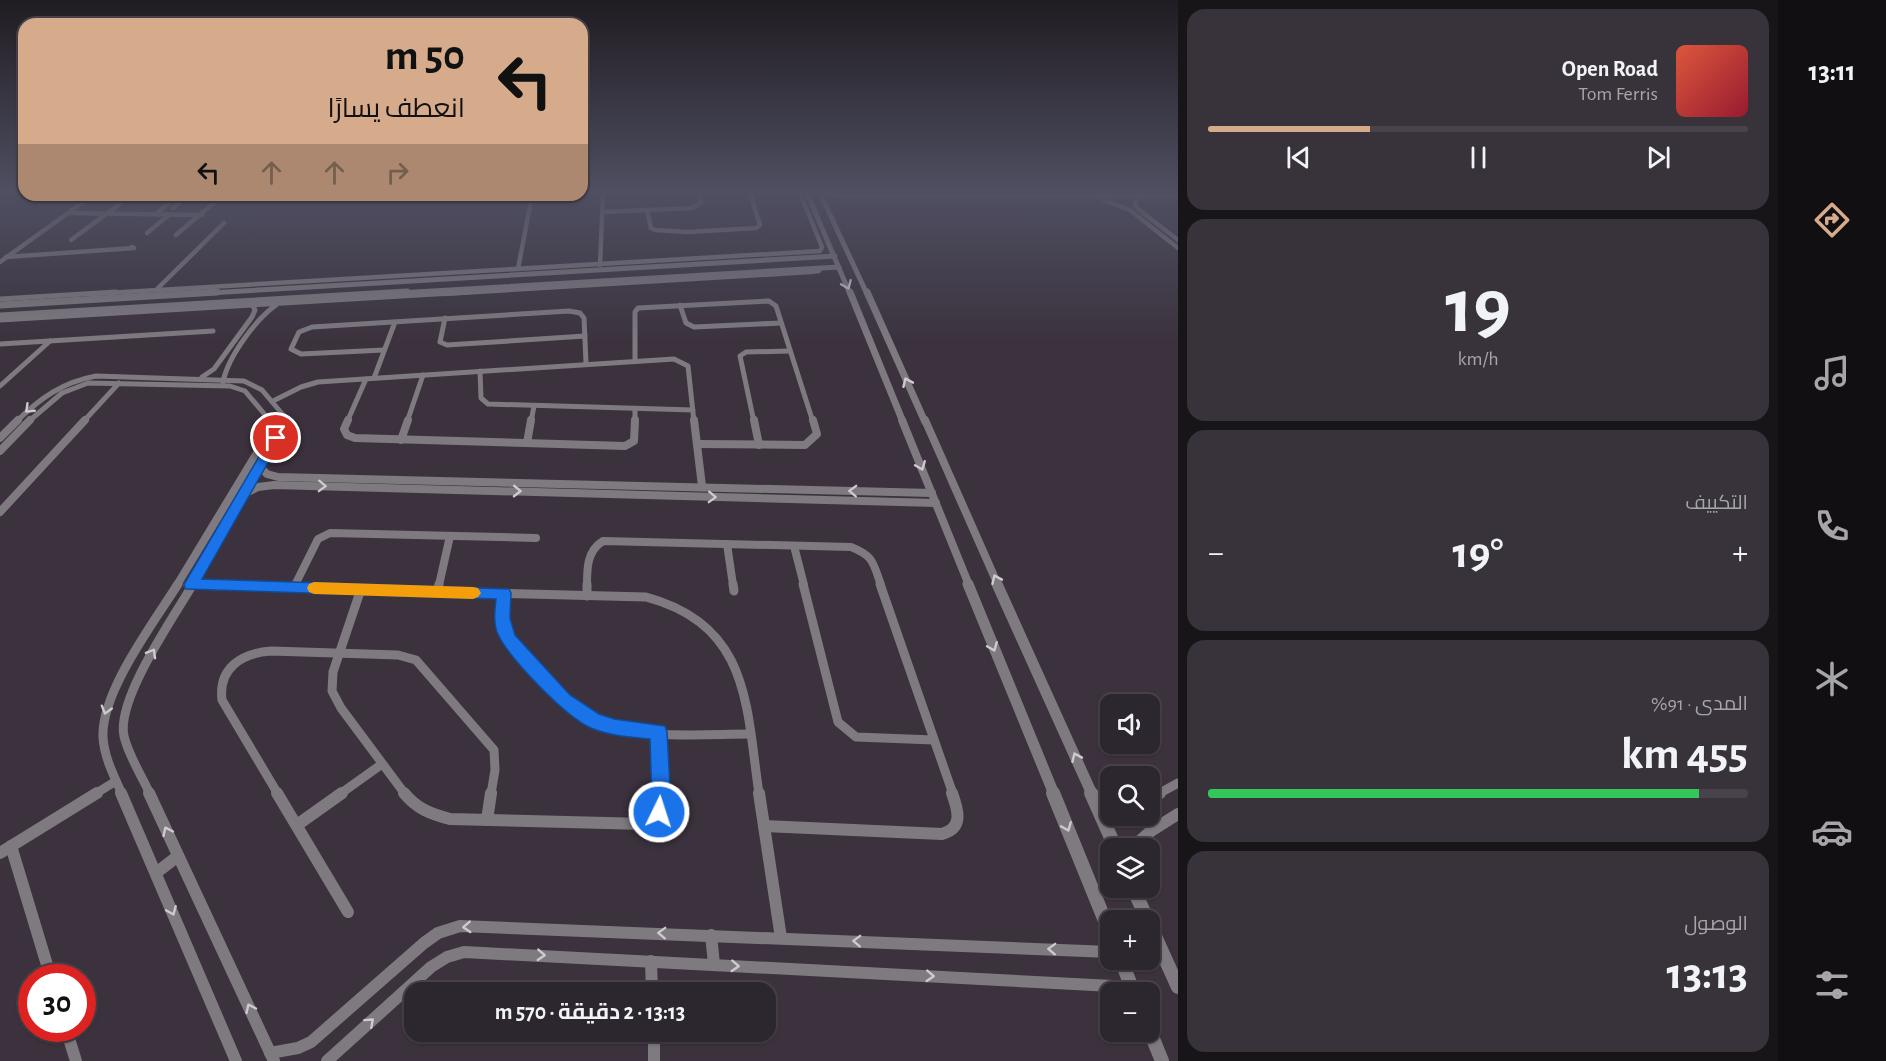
<!DOCTYPE html>
<html lang="ar">
<head>
<meta charset="utf-8">
<style>
  body { margin:0; font-family:"Alegreya Sans",Cairo,sans-serif; background:#38323a; color:#f1f3f6; direction:rtl; height:100vh; display:flex; flex-direction:column; font-size:22px; white-space:nowrap }
  * { box-sizing:border-box; margin:0 }
  p { font-size:20px; color:#a6a5aa }
  .icon { flex:none; width:33px; height:33px; fill:none; stroke:currentColor; stroke-width:2; stroke-linecap:round; stroke-linejoin:round }
  .map { position:relative; flex:1; overflow:hidden; direction:ltr }
  .sheet { display:flex; flex-direction:column; gap:9px; padding:9px; background:#181519; width:600px }
  .sheet>* { flex:none }
  .banner { position:absolute; left:18px; top:18px; width:570px; height:183px; border-radius:18px; box-shadow:0 2px 4px #0004,0 0 0 2px #48434a; direction:rtl; background:#d6ab8b; color:#111; overflow:hidden }
  .controls { position:absolute; left:1100px; top:694px; display:grid; gap:12px }
  .controls a { display:grid; place-items:center; width:60px; height:60px; border-radius:12px; background:#2c262e; box-shadow:0 2px 4px #0004,0 0 0 2px #48434a; font-size:30px }
  .speed { position:absolute; left:18px; top:964px; display:flex; gap:12px; font-size:30px; font-weight:700; text-align:center }
  .speed>* { display:grid; place-content:center; width:78px; height:78px; border-radius:50%; background:#2c262e; box-shadow:0 2px 4px #0004,0 0 0 2px #48434a; line-height:1 }
  .speed .limit { border:9px solid #d22; background:#fff; color:#111 }
  .pin { position:absolute; display:grid; place-items:center; width:51px; height:51px; color:#fff; margin:-26px; border:3px solid #fff; border-radius:50%; box-shadow:0 2px 6px #0007 }
  .me { position:absolute; width:66px; margin:-33px; rotate:4deg; stroke-linejoin:round; filter:drop-shadow(0 0 4px #0008) }
  .turn { display:flex; align-items:center; gap:21px; height:126px; padding:0 24px; font-size:27px }
  .turn .icon { width:78px; height:78px; stroke-width:2.5 }
  .turn b { display:block; font-size:42px; line-height:51px }
  .lanes { display:flex; align-items:center; height:57px; padding:0 24px; background:#0003; justify-content:center; gap:30px; direction:ltr }
  .lanes .off { opacity:.35 }
  .big { font-size:45px; font-weight:700; line-height:1.1 }
  .sheet .widget { flex:1; display:flex; flex-direction:column; justify-content:center; gap:9px; min-width:0; padding:0 21px; border-radius:18px; background:#38323a }
  .sheet .dial { align-items:center; gap:0 }
  .dial b { font-size:78px; line-height:1 }
  .song { display:flex; align-items:center; gap:18px }
  .cover { width:72px; height:72px; border-radius:9px; background:linear-gradient(135deg,hsl(10 70% 55%),hsl(350 70% 35%)) }
  .played { height:6px; border-radius:3px; background:linear-gradient(90deg,#d6ab8b 30%,#48434a 30%) }
  .keys { display:flex; justify-content:space-around; direction:ltr }
  .heat { display:flex; justify-content:space-between; align-items:center; font-size:33px; direction:ltr }
  .charge { height:9px; border-radius:4px; background:linear-gradient(90deg,#34c759 91%,#48434a 0) }
  .trip { position:absolute; left:404px; top:982px; width:372px; height:60px; border-radius:18px; background:#2c262e; box-shadow:0 2px 4px #0004,0 0 0 2px #48434a; font-weight:700; line-height:60px; text-align:center; direction:rtl }
  main { display:flex; flex:1; min-height:0 }
  .menu { display:flex; flex-direction:column; width:108px; justify-content:space-around; align-items:center; background:#120f12; color:#a6a5aa }
  .menu .icon { width:42px; height:42px }
  .menu .selected { color:#d6ab8b }
  .menu b { font-size:27px; color:#f1f3f6 }
  .map>svg:first-child { display:block }
  .lines { fill:none; stroke-linecap:round; stroke-linejoin:round }
  .minor-far4 { stroke:#7f7a80; stroke-width:4.5 }
  .minor-far3 { stroke:#7f7a80; stroke-width:5 }
  .minor-far2 { stroke:#7f7a80; stroke-width:8 }
  .minor-far1 { stroke:#7f7a80; stroke-width:9 }
  .minor { stroke:#7f7a80; stroke-width:12 }
  .tertiary-far4 { stroke:#7f7a80; stroke-width:5 }
  .tertiary-far3 { stroke:#7f7a80; stroke-width:7 }
  .tertiary-far2 { stroke:#7f7a80; stroke-width:8 }
  .tertiary-far1 { stroke:#7f7a80; stroke-width:11 }
  .tertiary { stroke:#7f7a80; stroke-width:14 }
  .oneway { stroke:#cfcad0 }
  .route { fill:#1a73e8; stroke:#114b97; stroke-width:1.5 }
  .slow { fill:#f59e0b }
</style>
</head>
<body>
<main>
<nav class="menu">
<b>13:11</b>
<svg class="icon selected" aria-label="directions" viewBox="0 0 24 24"><path d="M12 3l9 9-9 9-9-9zM9 14v-3h6M13 9l2 2-2 2"/></svg>
<svg class="icon" aria-label="music" viewBox="0 0 24 24"><path d="M9 18V5l10-2v13"/><circle cx="6" cy="18" r="3"/><circle cx="16" cy="16" r="3"/></svg>
<svg class="icon" aria-label="phone" viewBox="0 0 24 24"><path d="M5 4h4l2 5-3 2q2 4 5 5l2-3 5 2v4C11 20 4 13 5 4z"/></svg>
<svg class="icon" aria-label="climate" viewBox="0 0 24 24"><path d="M12 3v18M4 7l16 10M4 17L20 7"/></svg>
<svg class="icon" aria-label="car" viewBox="0 0 24 24"><path d="M5 17H2v-5l4-1 3-4h7l3 4 3 1v5h-3M9 17h6M6 11h13"/><circle cx="7" cy="17" r="2"/><circle cx="17" cy="17" r="2"/></svg>
<svg class="icon" aria-label="filters" viewBox="0 0 24 24"><path d="M4 7h16M4 17h16"/><circle cx="9" cy="7" r="2"/><circle cx="15" cy="17" r="2"/></svg>
</nav>
<section class="sheet">
<div class="widget">
<div class="song"><i class="cover"></i><div><b>Open Road</b><p>Tom Ferris</p></div></div>
<div class="played"></div>
<div class="keys"><svg class="icon" aria-label="previous" viewBox="0 0 24 24"><path d="M18 5L8 12l10 7zM5 5v14"/></svg><svg class="icon" aria-label="pause" viewBox="0 0 24 24"><path d="M8 5v14M16 5v14"/></svg><svg class="icon" aria-label="next" viewBox="0 0 24 24"><path d="M6 5l10 7-10 7zM19 5v14"/></svg></div>
</div>
<div class="widget dial"><b>19</b><p>km/h</p></div>
<div class="widget"><p>التكييف</p>
<div class="heat"><a>−</a><b class="big">19°</b><a>+</a></div>
</div>
<div class="widget"><p>المدى · 91%</p><b class="big">455 km</b><div class="charge"></div></div>
<div class="widget"><p>الوصول</p><b class="big">13:13</b></div>
</section>
<div class="map">
<svg width="1178" height="1061" viewBox="0 0 1178 1061">
  <rect width="100%" height="100%" fill="#3b323d"/>
  <g class="lines">
    <g class="minor-far4">
      <path d="M823 193 840 196H1178"/>
      <path d="M1103 200 1130 210 1178 248"/>
      <path d="M1136 200 1135 204 1138 209 1178 240"/>
      <path d="M173 208 187 196"/>
      <path d="M647 210 651 228 655 230 688 232 756 228 760 225 750 193"/>
      <path d="M602 212 692 208 701 203 700 193"/>
      <path d="M68 213 202 215"/>
      <path d="M156 214 176 197 188 196"/>
      <path d="M147 233 170 214"/>
      <path d="M176 235 223 195"/>
      <path d="M71 240 132 195"/>
      <path d="M6 257 134 248 131 247"/>
      <path d="M0 262 93 195"/>
      <path d="M600 265 603 193"/>
      <path d="M518 269 532 195"/>
      <path d="M156 290 224 223"/>
      <path d="M90 294 820 251 822 247 800 193"/>
      <path d="M443 294 810 272 819 271 820 268"/>
    </g>
    <g class="minor-far3">
      <path d="M0 299 116 292"/>
      <path d="M680 305 686 323 694 327 781 323"/>
      <path d="M445 318 440 342 447 345 585 336"/>
      <path d="M0 320 469 292"/>
      <path d="M0 344 213 331"/>
      <path d="M384 350 301 354 291 349 299 332 312 327 569 311 580 313 584 318 586 363"/>
      <path d="M635 360V312L638 308 769 301 776 306 813 422"/>
      <path d="M480 371 481 398 488 404 693 410"/>
      <path d="M202 377 214 369 252 317 255 310 253 306"/>
      <path d="M374 378 395 322"/>
      <path d="M223 382C228 357 255 320 276 305"/>
      <path d="M0 386 50 341"/>
      <path d="M273 401 301 387 318 382 674 359 688 366 694 422"/>
      <path d="M16 422C40 398 63 382 96 376L244 381 262 390 284 416 283 422"/>
      <path d="M28 422 62 393 88 383 230 386 245 391 271 422"/>
      <path d="M83 422 119 383"/>
      <path d="M347 422 366 379"/>
      <path d="M407 422 423 375"/>
      <path d="M531 422 534 406"/>
      <path d="M635 422V409"/>
      <path d="M754 422 740 356 746 352 790 351"/>
    </g>
    <g class="minor-far2">
      <path d="M348 420 344 429 347 435 355 438 625 446 634 441 635 420"/>
      <path d="M694 420 702 486"/>
      <path d="M754 420 759 445"/>
      <path d="M0 438 18 420"/>
      <path d="M401 440 408 420"/>
      <path d="M527 443 531 420"/>
      <path d="M697 444 805 445 817 434 813 420"/>
      <path d="M0 451 30 420"/>
      <path d="M260 467 267 474 278 477 932 493"/>
      <path d="M246 493 258 487 274 485 936 503"/>
      <path d="M0 512 85 420"/>
      <path d="M727 544 733 585"/>
      <path d="M794 546 804 585"/>
      <path d="M177 585 269 433 272 423 271 420"/>
      <path d="M192 585 283 427 284 420"/>
      <path d="M295 585 318 539 330 533 536 538"/>
      <path d="M439 585 450 536"/>
      <path d="M587 585C587 568 587 551 603 541L851 547C874 556 873 563 881 585"/>
    </g>
    <g class="minor-far1">
      <path d="M733 584 734 591"/>
      <path d="M803 584 838 722 856 737 934 740"/>
      <path d="M880 584 953 794"/>
      <path d="M188 585 646 597C750 625 746 705 759 794"/>
      <path d="M294 588 296 584"/>
      <path d="M361 589 333 672 332 691 341 708 405 794"/>
      <path d="M437 592 439 584"/>
      <path d="M504 593C502 631 511 643 535 670 551 689 569 707 591 718 634 741 702 734 750 734"/>
      <path d="M587 596V584"/>
      <path d="M659 732 662 794"/>
      <path d="M95 794 116 781"/>
      <path d="M122 794C114 776 104 757 103 737 101 692 154 622 178 584"/>
      <path d="M150 794C142 776 128 755 124 736 116 699 174 617 193 584"/>
      <path d="M278 794 222 700C218 668 242 653 271 651L398 655 416 660 494 750 495 770 491 794"/>
      <path d="M340 794 382 764"/>
      <path d="M1158 794 1178 783"/>
    </g>
    <g class="minor">
      <path d="M121 793 236 1061"/>
      <path d="M149 793 274 1061"/>
      <path d="M277 793 348 912"/>
      <path d="M404 793C417 809 431 814 450 819L645 824C657 818 662 806 662 793"/>
      <path d="M759 793 781 938"/>
      <path d="M1094 796 1110 799"/>
      <path d="M1149 799 1160 793"/>
      <path d="M487 820 491 793"/>
      <path d="M297 825 342 793"/>
      <path d="M764 826 942 834C964 828 958 810 952 793"/>
      <path d="M11 846 51 978"/>
      <path d="M1131 849 1151 831 1178 814"/>
      <path d="M0 853 97 793"/>
      <path d="M156 873 178 856"/>
      <path d="M711 935 714 964"/>
      <path d="M651 961 652 993"/>
      <path d="M66 1029 76 1061"/>
      <path d="M654 1032V1061"/>
      <path d="M270 1053 298 1048 311 1042 424 943 438 933 460 926 1110 952"/>
      <path d="M327 1061 431 967 447 957 464 952 1132 987"/>
    </g>
    <g class="tertiary-far4">
      <path d="M807 193 850 294"/>
      <path d="M820 193 867 294"/>
      <path d="M192 294 835 256"/>
      <path d="M381 294 839 267"/>
    </g>
    <g class="tertiary-far3">
      <path d="M850 292 903 422"/>
      <path d="M867 292 925 422"/>
      <path d="M0 305 217 292"/>
      <path d="M0 316 407 292"/>
    </g>
    <g class="tertiary-far2">
      <path d="M902 420 969 585"/>
      <path d="M925 420 998 585"/>
    </g>
    <g class="tertiary-far1">
      <path d="M968 584 1054 794"/>
      <path d="M997 584 1092 794"/>
    </g>
    <g class="tertiary">
      <path d="M1053 793 1110 933"/>
      <path d="M1091 793 1116 849"/>
      <path d="M1133 888 1148 921"/>
      <path d="M1149 923 1178 987"/>
      <path d="M1121 960 1134 993"/>
      <path d="M1149 1029 1162 1061"/>
    </g>
  </g>
  <defs><path id="oneway-chevron" d="M-2-3.5L2.5 0L-2 3.5" fill="none" stroke-width="1.6" stroke-linecap="round" stroke-linejoin="round" transform="scale(1.5)"/></defs>
  <g class="oneway">
    <use href="#oneway-chevron" transform="translate(847 285) rotate(67)"/>
    <use href="#oneway-chevron" transform="translate(907 382) rotate(-114)"/>
    <use href="#oneway-chevron" transform="translate(29 409) rotate(136)"/>
    <use href="#oneway-chevron" transform="translate(921 466) rotate(68)"/>
    <use href="#oneway-chevron" transform="translate(322 486) rotate(2)"/>
    <use href="#oneway-chevron" transform="translate(517 491) rotate(1)"/>
    <use href="#oneway-chevron" transform="translate(853 491) rotate(-178)"/>
    <use href="#oneway-chevron" transform="translate(712 497) rotate(2)"/>
    <use href="#oneway-chevron" transform="translate(996 579) rotate(-114)"/>
    <use href="#oneway-chevron" transform="translate(993 647) rotate(68)"/>
    <use href="#oneway-chevron" transform="translate(152 653) rotate(-60)"/>
    <use href="#oneway-chevron" transform="translate(106 710) rotate(106)"/>
    <use href="#oneway-chevron" transform="translate(1076 757) rotate(-114)"/>
    <use href="#oneway-chevron" transform="translate(1067 827) rotate(68)"/>
    <use href="#oneway-chevron" transform="translate(167 831) rotate(-115)"/>
    <use href="#oneway-chevron" transform="translate(172 911) rotate(67)"/>
    <use href="#oneway-chevron" transform="translate(467 927) rotate(177)"/>
    <use href="#oneway-chevron" transform="translate(662 933) rotate(-178)"/>
    <use href="#oneway-chevron" transform="translate(857 941) rotate(-178)"/>
    <use href="#oneway-chevron" transform="translate(1052 949) rotate(-178)"/>
    <use href="#oneway-chevron" transform="translate(541 955) rotate(3)"/>
    <use href="#oneway-chevron" transform="translate(735 966) rotate(3)"/>
    <use href="#oneway-chevron" transform="translate(930 976) rotate(3)"/>
    <use href="#oneway-chevron" transform="translate(250 1008) rotate(-115)"/>
    <use href="#oneway-chevron" transform="translate(370 1022) rotate(-42)"/>
  </g>
  <linearGradient id="sky" x2="0" y2="1"><stop stop-color="#201c22"/><stop offset="0.56" stop-color="#4f4f62"/><stop offset="1" stop-color="#4f4f62" stop-opacity="0"/></linearGradient>
  <rect width="1178" height="342" fill="url(#sky)"/>
  <path class="route" d="M276 435 282 438 202 579 509 589 511 593 510 618 515 635 570 695 599 714 614 719 665 726 667 732 671 804 666 819 659 822 652 819 650 812 652 804 650 739C629 737 610 736 591 728 566 717 507 657 497 632 493 621 495 610 496 599L186 589 184 585 186 581 270 438Z"/>
  <path class="slow" d="M314 582 473 587 478 588 481 593 478 597 473 599 314 594 309 592 307 588 309 584Z"/>
</svg>
<div class="controls">
<a><svg class="icon" aria-label="sound" viewBox="0 0 24 24"><path d="M4 9h4l5-4v14l-5-4H4zM17 9q2 3 0 6"/></svg></a>
<a><svg class="icon" aria-label="search" viewBox="0 0 24 24"><circle cx="10" cy="10" r="6"/><path d="M15 15l6 6"/></svg></a>
<a><svg class="icon" aria-label="layers" viewBox="0 0 24 24"><path d="M12 4l9 5-9 5-9-5zM3 14l9 5 9-5"/></svg></a>
<a>+</a>
<a>−</a>
</div>
<div class="speed"><div class="limit">30</div></div>
<div class="pin" style="left:276px;top:438px;background:#d93025"><svg class="icon" aria-label="arrive" viewBox="0 0 24 24"><path d="M6 21V4h12l-3 4 3 4H6"/></svg></div>
<svg class="me" style="left:659px;top:812px" viewBox="-20 -20 40 40"><circle r="17" fill="#1a73e8" stroke="#fff" stroke-width="3"/><path d="M0-11L8 9 0 5-8 9z" fill="#fff"/></svg>
<div class="trip">13:13 · 2 دقيقة · 570 m</div>
<div class="banner">
<div class="turn"><svg class="icon" aria-label="left" viewBox="0 0 24 24"><path d="M17 20v-9H6M10 6l-5 5 5 5"/></svg><div><b>50 m</b>انعطف يسارًا</div></div>
<div class="lanes"><svg class="icon" aria-label="left" viewBox="0 0 24 24"><path d="M17 20v-9H6M10 6l-5 5 5 5"/></svg><svg class="icon off" aria-label="ahead" viewBox="0 0 24 24"><path d="M12 20V5M6 11l6-6 6 6"/></svg><svg class="icon off" aria-label="ahead" viewBox="0 0 24 24"><path d="M12 20V5M6 11l6-6 6 6"/></svg><svg class="icon off" aria-label="right" viewBox="0 0 24 24"><path d="M7 20v-9h11M14 6l5 5-5 5"/></svg></div>
</div>
</div>
</main>
</body>
</html>
